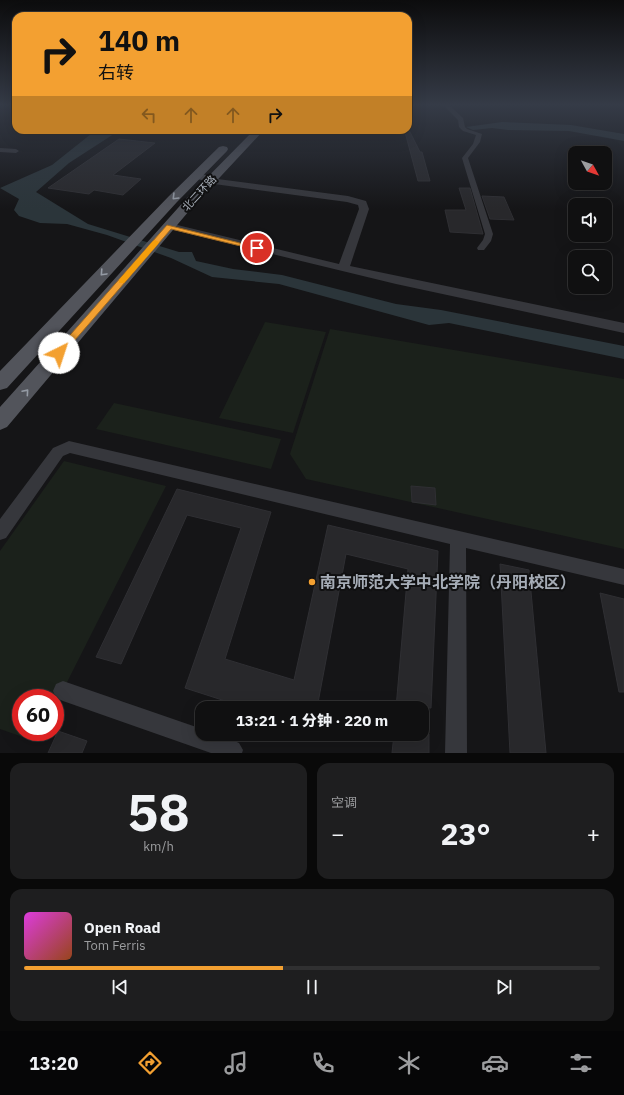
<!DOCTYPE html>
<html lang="zh">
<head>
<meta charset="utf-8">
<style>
  body { margin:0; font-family:"IBM Plex Sans","Noto Sans SC",sans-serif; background:#1e1e1f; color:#f1f3f6; height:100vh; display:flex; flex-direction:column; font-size:15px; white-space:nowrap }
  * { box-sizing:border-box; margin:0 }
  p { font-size:13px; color:#9c9d9f }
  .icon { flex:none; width:22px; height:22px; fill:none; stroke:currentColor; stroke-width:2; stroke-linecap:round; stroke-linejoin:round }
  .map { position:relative; height:753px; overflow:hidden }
  .sheet { display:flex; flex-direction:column; gap:10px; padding:10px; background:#090909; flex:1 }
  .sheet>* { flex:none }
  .banner { position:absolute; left:12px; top:12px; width:400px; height:122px; border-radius:12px; box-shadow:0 4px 16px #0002,0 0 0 1px #303031; background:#f3a031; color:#111; overflow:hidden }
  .needle { width:26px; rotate:130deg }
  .tools { position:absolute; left:568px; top:146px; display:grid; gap:8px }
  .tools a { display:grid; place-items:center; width:44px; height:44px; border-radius:8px; background:#101011; box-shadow:0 4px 16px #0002,0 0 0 1px #303031; font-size:20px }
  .speed { position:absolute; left:12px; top:689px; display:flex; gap:8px; font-size:20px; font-weight:700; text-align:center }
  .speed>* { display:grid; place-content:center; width:52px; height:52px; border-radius:50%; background:#101011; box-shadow:0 4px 16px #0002,0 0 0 1px #303031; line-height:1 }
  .speed .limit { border:6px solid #d22; background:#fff; color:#111 }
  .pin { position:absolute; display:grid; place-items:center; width:34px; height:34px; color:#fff; margin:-17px; border:2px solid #fff; border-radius:50%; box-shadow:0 1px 4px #0007 }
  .me { position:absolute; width:44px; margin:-22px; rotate:41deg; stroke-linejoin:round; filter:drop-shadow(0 0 3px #0008) }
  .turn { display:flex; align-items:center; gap:14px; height:84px; padding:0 20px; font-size:18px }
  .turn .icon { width:52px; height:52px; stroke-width:2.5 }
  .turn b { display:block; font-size:28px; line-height:34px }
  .lanes { display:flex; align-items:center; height:38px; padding:0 20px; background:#0003; justify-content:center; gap:20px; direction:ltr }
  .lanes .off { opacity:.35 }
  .big { font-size:30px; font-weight:800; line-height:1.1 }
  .sheet .card { flex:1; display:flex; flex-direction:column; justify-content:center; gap:6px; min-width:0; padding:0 14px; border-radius:12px; background:#1e1e1f }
  .sheet .dial { align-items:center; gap:0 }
  .dial b { font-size:52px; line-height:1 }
  .song { display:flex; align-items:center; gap:12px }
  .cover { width:48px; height:48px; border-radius:6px; background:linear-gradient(135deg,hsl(300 70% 55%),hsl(20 70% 35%)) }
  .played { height:4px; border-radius:2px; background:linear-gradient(90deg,#f3a031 45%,#303031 45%) }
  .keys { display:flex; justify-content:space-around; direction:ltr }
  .heat { display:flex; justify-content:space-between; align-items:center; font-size:22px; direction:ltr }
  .sheet .tiles { flex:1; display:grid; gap:10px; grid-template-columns:1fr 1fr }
  .card:last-child { grid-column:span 2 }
  .trip { position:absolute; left:195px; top:701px; width:234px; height:40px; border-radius:12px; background:#101011; box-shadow:0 4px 16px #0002,0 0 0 1px #303031; font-weight:800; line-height:40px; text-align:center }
  .tabs { display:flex; height:64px; justify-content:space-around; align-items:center; background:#060607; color:#9c9d9f }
  .tabs .icon { width:28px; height:28px }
  .tabs .on { color:#f3a031 }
  .tabs b { font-size:18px; color:#f1f3f6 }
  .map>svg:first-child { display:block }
  .green { fill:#1b211b }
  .water { fill:#2b353a }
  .building { fill:#28282b; stroke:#2f2f33 }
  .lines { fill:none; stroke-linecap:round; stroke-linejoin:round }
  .minor { fill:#36373c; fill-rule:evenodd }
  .tertiary { fill:#36373c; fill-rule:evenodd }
  .secondary { fill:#44464c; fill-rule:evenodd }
  .primary { fill:#52545b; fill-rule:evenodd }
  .oneway { stroke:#959ba5 }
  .route { fill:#f3a031; stroke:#9e6820 }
  .slow { fill:#f59e0b }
  .poi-dot { fill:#f3a031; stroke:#101011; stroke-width:1.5 }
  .labels { text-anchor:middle; stroke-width:4; stroke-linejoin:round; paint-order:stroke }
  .far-street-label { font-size:11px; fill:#a6adb7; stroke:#101011 }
  .near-poi-label { font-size:16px; font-weight:bold; fill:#a6adb7; stroke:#101011; text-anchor:start }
</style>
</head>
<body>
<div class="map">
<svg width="624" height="753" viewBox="0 0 624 753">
  <rect width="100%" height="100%" fill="#151517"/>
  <g class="green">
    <path d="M265 322 326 332 293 433 219 418Z"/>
    <path d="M330 329 624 379V549L306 479 290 454Z"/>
    <path d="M114 403 281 439 271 469 96 429Z"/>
    <path d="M64 461 166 486 55 706V698H21V732H42L37 742 0 729V551Z"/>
  </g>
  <g class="water">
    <path d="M502 122 571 125 624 134V141L569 131 508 130 492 128 473 130 466 127Z"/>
    <path d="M96 130H120L69 163 36 192 88 224 179 252H192L196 261 233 269 282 275 396 304 441 310 624 346V359L449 323 429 325 279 284 212 277 171 258 107 235 67 224 40 223 19 216 14 210 19 199 0 188 52 165Z"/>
  </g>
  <g class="building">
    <path d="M409 130 420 152H422L430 181H418L405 132Z"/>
    <path d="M119 139 155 143 113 175 141 179 123 195 94 190 89 194 48 188Z"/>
    <path d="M459 188H470L483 234 450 232 445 210H466Z"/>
    <path d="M482 196 504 197 514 220 490 219Z"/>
    <path d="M411 486 435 488 436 505 412 502Z"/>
    <path d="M177 489 271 512 225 659 294 680 328 525 438 551 431 708H396L408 569 346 554 317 708H247L185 688 241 528 187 515 121 664 96 657Z"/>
    <path d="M500 564 529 570 546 753H510Z"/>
    <path d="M600 593 624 599V692H619Z"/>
    <path d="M58 731 87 741 82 753H48Z"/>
    <path d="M394 734H429V753H392Z"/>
  </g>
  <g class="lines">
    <g class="minor">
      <path d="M442 104H448L463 118 465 127 467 129 482 134 480 142 468 158 493 234 491 241 484 250H478L477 248 483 240 485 234 462 158 473 144 476 135 463 131 459 127 458 120Z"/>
      <path d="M0 148 16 149 19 151 16 153 0 152Z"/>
      <path d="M69 441 624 569V585L466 548 467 753H445L450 544 70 453 63 456 6 538 0 540V519L53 448Z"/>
      <path d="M63 681 202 729V734C216 734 227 737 239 743L243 750 242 753H211L63 701 56 698 53 691 56 684Z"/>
    </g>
    <path class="tertiary" d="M210 178 348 196 366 201 369 209 350 266 624 323V333L396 284 165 228 164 226 169 223 339 264 359 209 358 205 347 202 207 183 205 181Z"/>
    <path class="secondary" d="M196 173 216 177 217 179 212 182 192 178 191 176Z"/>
    <g class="primary">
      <path d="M254 130H264L194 205 7 427 0 430V407L186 199Z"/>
      <path d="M223 146 227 147 228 149 227 151 177 202 7 388 0 390V371L169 196 219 147Z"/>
    </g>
  </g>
  <defs><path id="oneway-chevron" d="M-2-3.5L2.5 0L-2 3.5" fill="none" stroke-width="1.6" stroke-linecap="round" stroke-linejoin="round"/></defs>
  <g class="oneway">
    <use href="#oneway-chevron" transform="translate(175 197) rotate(135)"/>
    <use href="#oneway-chevron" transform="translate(103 273) rotate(133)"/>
    <use href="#oneway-chevron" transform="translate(26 392) rotate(-49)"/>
  </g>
  <linearGradient id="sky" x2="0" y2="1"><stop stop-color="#0c0c0d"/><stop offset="0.5" stop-color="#353b47"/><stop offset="1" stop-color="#353b47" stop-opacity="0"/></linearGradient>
  <rect width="624" height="209" fill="url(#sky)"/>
  <path class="route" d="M167 225 260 248 257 250 171 229 62 355H56L55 353 56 351Z"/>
  <path class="slow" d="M155 240 159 242 158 244 124 283H119V280L153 241Z"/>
  <circle class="poi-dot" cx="312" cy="582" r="4"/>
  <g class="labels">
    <g class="far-street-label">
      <text transform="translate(199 193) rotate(-47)" y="4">北二环路</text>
    </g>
    <g class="near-poi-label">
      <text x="320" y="588">南京师范大学中北学院（丹阳校区）</text>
    </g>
  </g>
</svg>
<div class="tools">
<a><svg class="needle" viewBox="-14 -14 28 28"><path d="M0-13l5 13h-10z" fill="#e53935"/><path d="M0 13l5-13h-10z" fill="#9c9d9f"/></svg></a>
<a><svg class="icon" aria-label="sound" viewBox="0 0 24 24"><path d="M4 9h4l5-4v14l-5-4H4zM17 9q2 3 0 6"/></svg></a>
<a><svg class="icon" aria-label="search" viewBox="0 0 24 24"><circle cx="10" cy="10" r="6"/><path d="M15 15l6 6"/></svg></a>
</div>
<div class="speed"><div class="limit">60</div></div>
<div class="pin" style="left:257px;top:248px;background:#d93025"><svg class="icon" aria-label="arrive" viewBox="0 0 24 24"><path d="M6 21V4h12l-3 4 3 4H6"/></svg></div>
<svg class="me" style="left:59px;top:353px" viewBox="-20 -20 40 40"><circle r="19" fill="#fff"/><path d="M0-13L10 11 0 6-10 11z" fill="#f3a031"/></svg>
<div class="trip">13:21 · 1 分钟 · 220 m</div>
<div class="banner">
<div class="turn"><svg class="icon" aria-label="right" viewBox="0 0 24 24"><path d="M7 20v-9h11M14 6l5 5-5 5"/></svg><div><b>140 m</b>右转</div></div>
<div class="lanes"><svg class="icon off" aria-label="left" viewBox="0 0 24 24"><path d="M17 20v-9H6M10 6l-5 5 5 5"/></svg><svg class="icon off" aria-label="ahead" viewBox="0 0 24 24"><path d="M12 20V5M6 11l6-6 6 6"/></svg><svg class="icon off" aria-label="ahead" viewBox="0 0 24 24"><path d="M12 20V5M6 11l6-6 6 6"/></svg><svg class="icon" aria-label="right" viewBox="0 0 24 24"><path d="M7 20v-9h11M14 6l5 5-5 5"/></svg></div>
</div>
</div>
<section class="sheet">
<div class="tiles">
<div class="card dial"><b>58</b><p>km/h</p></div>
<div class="card"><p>空调</p>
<div class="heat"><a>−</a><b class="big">23°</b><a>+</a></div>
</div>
<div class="card">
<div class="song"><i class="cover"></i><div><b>Open Road</b><p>Tom Ferris</p></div></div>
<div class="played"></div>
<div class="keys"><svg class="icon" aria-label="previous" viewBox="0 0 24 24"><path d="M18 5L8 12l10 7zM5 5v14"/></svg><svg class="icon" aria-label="pause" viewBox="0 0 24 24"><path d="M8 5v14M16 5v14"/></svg><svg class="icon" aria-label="next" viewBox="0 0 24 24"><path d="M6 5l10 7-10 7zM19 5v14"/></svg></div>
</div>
</div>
</section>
<nav class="tabs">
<b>13:20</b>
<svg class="icon on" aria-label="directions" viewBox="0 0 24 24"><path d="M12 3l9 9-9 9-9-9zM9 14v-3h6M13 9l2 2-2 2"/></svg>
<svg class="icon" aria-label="music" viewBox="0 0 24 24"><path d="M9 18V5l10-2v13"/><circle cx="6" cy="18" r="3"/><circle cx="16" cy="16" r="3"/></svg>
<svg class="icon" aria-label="phone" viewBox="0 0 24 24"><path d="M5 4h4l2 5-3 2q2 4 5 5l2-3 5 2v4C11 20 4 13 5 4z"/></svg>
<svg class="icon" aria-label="climate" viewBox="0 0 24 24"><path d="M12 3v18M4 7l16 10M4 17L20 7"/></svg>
<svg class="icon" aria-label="car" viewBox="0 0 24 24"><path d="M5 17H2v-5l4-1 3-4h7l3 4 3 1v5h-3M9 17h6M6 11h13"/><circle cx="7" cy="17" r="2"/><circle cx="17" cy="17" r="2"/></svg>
<svg class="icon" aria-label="filters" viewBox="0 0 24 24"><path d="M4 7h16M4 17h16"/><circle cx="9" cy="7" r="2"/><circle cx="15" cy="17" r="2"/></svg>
</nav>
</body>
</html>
